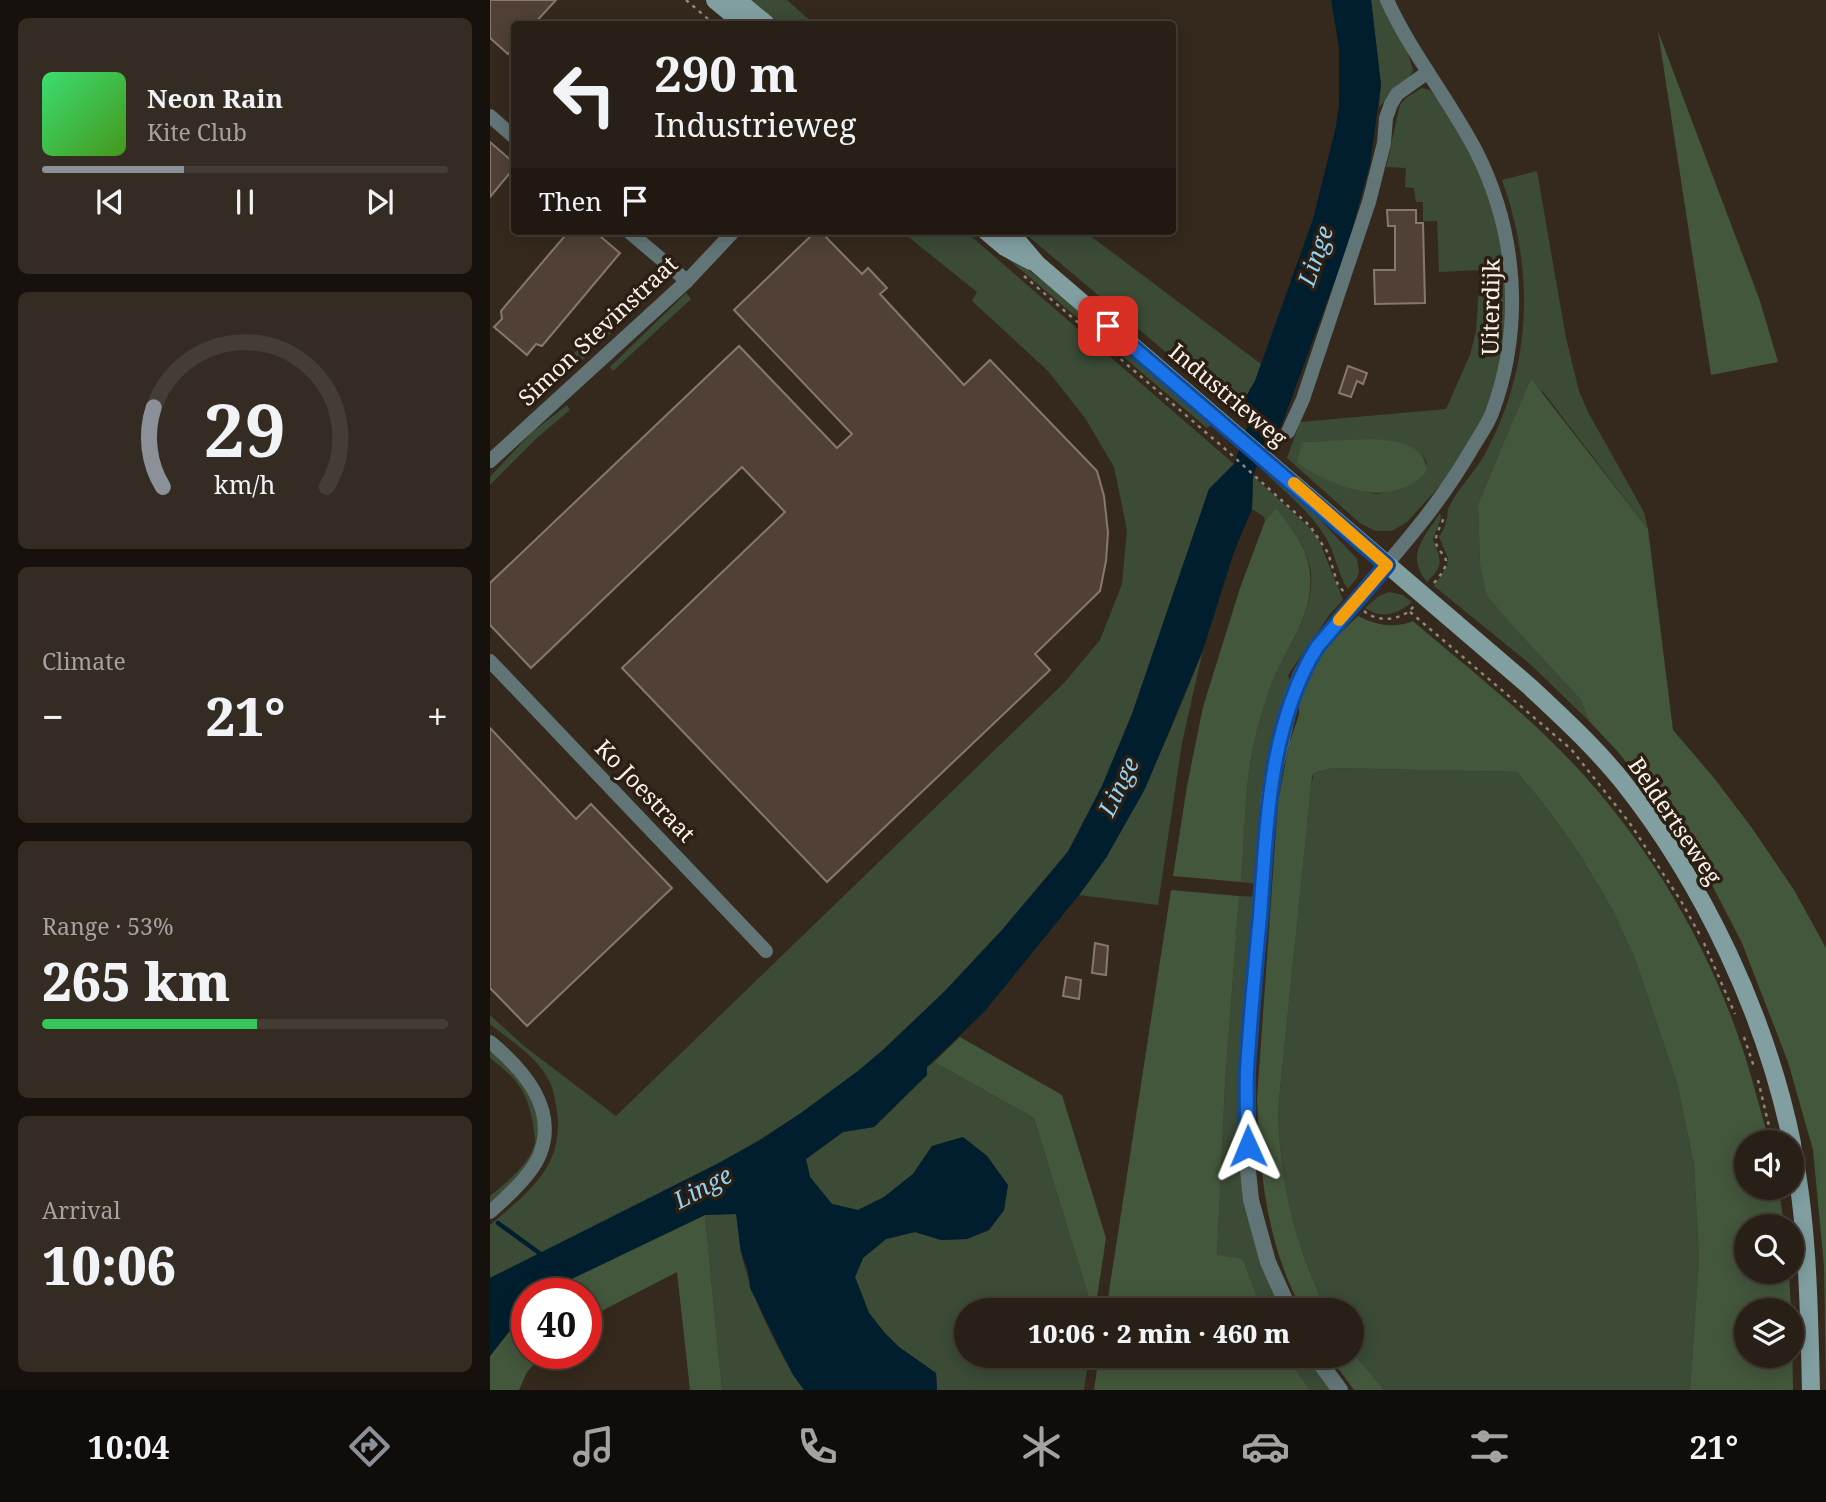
<!DOCTYPE html>
<html lang="en">
<head>
<meta charset="utf-8">
<style>
  body { margin:0; font-family:"Noto Serif",serif; background:#342c23; color:#f1f3f6; height:100vh; display:flex; flex-direction:column; font-size:26px; white-space:nowrap }
  * { box-sizing:border-box; margin:0 }
  p { font-size:23px; color:#a5a2a1 }
  .icon { flex:none; width:38px; height:38px; fill:none; stroke:currentColor; stroke-width:2; stroke-linecap:round; stroke-linejoin:round }
  .map { position:relative; flex:1; overflow:hidden }
  .side { display:flex; flex-direction:column; gap:18px; padding:18px; background:#16110c; width:490px }
  .side>* { flex:none }
  .top-card { position:absolute; left:21px; top:21px; width:665px; height:214px; border-radius:7px; box-shadow:0 4px 18px #0003,0 0 0 2px #443d35; background:#281f16; color:#f1f3f6; overflow:hidden }
  .fabs { position:absolute; left:1244px; top:1130px; display:grid; gap:14px }
  .fabs a { display:grid; place-items:center; width:70px; height:70px; border-radius:50%; background:#281f16; box-shadow:0 4px 18px #0003,0 0 0 2px #443d35; font-size:35px }
  .speed { position:absolute; left:21px; top:1278px; display:flex; gap:14px; font-size:35px; font-weight:700; text-align:center }
  .speed>* { display:grid; place-content:center; width:91px; height:91px; border-radius:50%; background:#281f16; box-shadow:0 4px 18px #0003,0 0 0 2px #443d35; line-height:1 }
  .speed .limit { border:10px solid #d22; background:#fff; color:#111 }
  .pin { position:absolute; display:grid; place-items:center; width:60px; height:60px; color:#fff; margin:-30px; border-radius:14px; box-shadow:0 4px 10px #0006 }
  .me { position:absolute; width:77px; margin:-38px; rotate:359deg; stroke-linejoin:round; filter:drop-shadow(0 0 5px #0008) }
  .turn { display:flex; align-items:center; gap:24px; height:147px; padding:0 28px; font-size:32px }
  .turn .icon { width:91px; height:91px; stroke-width:2.5 }
  .turn b { display:block; font-size:49px; line-height:60px }
  .then { display:flex; align-items:center; height:66px; padding:0 28px; background:#0003; gap:14px; font-size:26px }
  .big { font-size:52px; font-weight:800; line-height:1.1 }
  .side .tile { flex:1; display:flex; flex-direction:column; justify-content:center; gap:10px; min-width:0; padding:0 24px; border-radius:10px; background:#342c23 }
  .side .dial { align-items:center; gap:0 }
  .dial svg { height:182px; overflow:visible; fill:none; stroke:#443d35; stroke-width:7; stroke-linecap:round; text-anchor:middle }
  .dial text { fill:#f1f3f6; stroke:none }
  .song { display:flex; align-items:center; gap:21px }
  .cover { width:84px; height:84px; border-radius:10px; background:linear-gradient(135deg,hsl(140 70% 55%),hsl(100 70% 35%)) }
  .played { height:7px; border-radius:4px; background:linear-gradient(90deg,#8c9099 35%,#443d35 35%) }
  .keys { display:flex; justify-content:space-around; direction:ltr }
  .heat { display:flex; justify-content:space-between; align-items:center; font-size:38px; direction:ltr }
  .charge { height:10px; border-radius:5px; background:linear-gradient(90deg,#34c759 53%,#443d35 0) }
  .trip { position:absolute; left:464px; top:1298px; width:410px; height:70px; border-radius:35px; background:#281f16; box-shadow:0 4px 18px #0003,0 0 0 2px #443d35; font-weight:800; line-height:70px; text-align:center }
  .menu { display:flex; height:112px; justify-content:space-around; align-items:center; background:#100c09; color:#a5a2a1 }
  .menu .icon { width:49px; height:49px }
  .menu .current { color:#8c9099 }
  .menu b { font-size:32px; color:#f1f3f6 }
  main { display:flex; flex:1; min-height:0 }
  .map>svg:first-child { display:block }
  .green { fill:#3b4b36; fill-rule:evenodd }
  .forest { fill:#43573c }
  .water { fill:#001e2e }
  .lines { fill:none; stroke-linecap:round; stroke-linejoin:round }
  .stream { stroke:#001e2e; stroke-width:4.5 }
  .building { fill:#504036; stroke:#88776c; stroke-width:2 }
  .path { stroke:#90867c; stroke-width:2.5; stroke-dasharray:3.5 5; stroke-linecap:butt }
  .minor { stroke:#627576; stroke-width:14 }
  .tertiary { stroke:#627576; stroke-width:16 }
  .secondary { stroke:#819fa1; stroke-width:18 }
  .route-casing { stroke:#114b97; stroke-width:18 }
  .route { stroke:#1a73e8; stroke-width:12 }
  .slow { stroke:#f59e0b; stroke-width:12 }
  .labels { text-anchor:middle; stroke-width:7; stroke-linejoin:round; paint-order:stroke }
  .street-label { font-size:23px; fill:#faf2ea; stroke:#2b1f14 }
  .water-label { font-size:24px; font-style:italic; fill:#93d2f3; stroke:#2b1f14 }
</style>
</head>
<body>
<main>
<section class="side">
<div class="tile">
<div class="song"><i class="cover"></i><div><b>Neon Rain</b><p>Kite Club</p></div></div>
<div class="played"></div>
<div class="keys"><svg class="icon" aria-label="previous" viewBox="0 0 24 24"><path d="M18 5L8 12l10 7zM5 5v14"/></svg><svg class="icon" aria-label="pause" viewBox="0 0 24 24"><path d="M8 5v14M16 5v14"/></svg><svg class="icon" aria-label="next" viewBox="0 0 24 24"><path d="M6 5l10 7-10 7zM19 5v14"/></svg></div>
</div>
<div class="tile dial"><svg viewBox="0 0 100 80">
<path d="M14 69A42 42 0 1 1 86 69"/>
<path d="M14 69A42 42 0 0 1 10 34" stroke="#8c9099"/>
<text x="50" y="56" font-size="32" font-weight="700">29</text>
<text x="50" y="72" font-size="11">km/h</text>
</svg></div>
<div class="tile"><p>Climate</p>
<div class="heat"><a>−</a><b class="big">21°</b><a>+</a></div>
</div>
<div class="tile"><p>Range · 53%</p><b class="big">265 km</b><div class="charge"></div></div>
<div class="tile"><p>Arrival</p><b class="big">10:06</b></div>
</section>
<div class="map">
<svg width="1336" height="1390" viewBox="0 0 1336 1390">
  <rect width="100%" height="100%" fill="#35291d"/>
  <g class="green">
    <path d="M260 0H297L324 24H289Z"/>
    <path d="M881 0H892L918 53 923 71 918 80 889 107 891 85Z"/>
    <path d="M932 88 940 90 960 115 1002 194 1018 260 1017 338 996 416 956 479 917 522 902 531H886L871 524 797 458 810 422 956 409 980 355 986 331 990 270 949 272 947 221H933V202H926L924 188 915 187 916 168 896 167 910 105 916 98ZM834 441 927 450 935 459 937 464 914 488 887 494 862 489 813 442Z"/>
    <path d="M1047 171 1076 338 1089 391 1098 412 1154 512 1158 529 1054 393 1039 382 988 504 990 564 1027 631 1091 700 1099 721 1040 664 944 586 957 566 958 558 949 537C952 532 955 527 956 522 958 517 957 511 959 507 968 488 985 472 995 454 1042 368 1045 271 1012 180Z"/>
    <path d="M411 231H475L744 464 719 489 642 714 612 786 578 851 512 930 454 992 394 1049 368 1071 311 1113 269 1140 227 1164 0 1278V1225C40 1191 77 1164 66 1105 64 1094 62 1084 56 1075 43 1054 18 1039 0 1024V1015L34 1046 126 1116 574 683 610 640 632 584 637 530 624 467 595 418 558 371 482 301 487 292Z"/>
    <path d="M485 231H489L567 292 721 424 717 428Z"/>
    <path d="M532 231H594L771 364 765 381 759 390V422Z"/>
    <path d="M165 276 175 283 62 388 58 378Z"/>
    <path d="M196 293 201 299 123 371 120 367Z"/>
    <path d="M77 405 80 410 48 437 0 485V477L41 433Z"/>
    <path d="M771 469 824 513 867 559 869 571 867 578 858 589C847 574 846 554 836 538 821 512 793 490 771 469Z"/>
    <path d="M763 476 821 529 828 538 853 600 840 614 798 675 802 689 768 884 751 882C755 842 754 793 762 754 765 735 771 716 777 697 789 654 825 620 821 573 818 547 801 529 786 508L775 521 774 517 762 509Z"/>
    <path d="M950 513 951 518 943 539C950 559 956 564 937 582 915 554 934 538 950 513Z"/>
    <path d="M899 592 913 595 922 602C908 615 890 619 875 608L889 596Z"/>
    <path d="M713 650 692 743 668 905 589 895C645 820 679 736 713 650Z"/>
    <path d="M841 768 1027 772 1060 812 1092 858 1123 911 1145 959 1187 1083 1204 1165 1209 1260 1200 1390H894L861 1350V1311H837C805 1246 790 1182 788 1110L821 786 824 773Z"/>
    <path d="M749 896 767 897 752 1129 795 1311H772L753 1259 727 1256 735 1085Z"/>
    <path d="M0 1051C45 1087 70 1127 28 1179 20 1189 9 1196 0 1205V1196C16 1183 41 1163 45 1142 46 1137 43 1130 43 1125 38 1091 26 1078 0 1058Z"/>
    <path d="M444 1062 544 1118 603 1311H476V1356H599L594 1390H447L446 1373 409 1347 394 1332 379 1313 365 1277 373 1258 396 1239 425 1232 451 1240 477 1239 499 1230 514 1210 518 1185 497 1156 473 1137 442 1146 423 1174 394 1197 368 1210 342 1204 320 1177 316 1159 353 1132 384 1127 437 1075V1067Z"/>
    <path d="M247 1214C249 1226 248 1239 251 1252 260 1294 288 1354 314 1390H232L215 1215Z"/>
    <path d="M796 1356H820L842 1390H820Z"/>
  </g>
  <g class="forest">
    <path d="M1168 31 1270 301 1288 362 1221 375Z"/>
    <path d="M1042 380 1158 529 1183 730 1224 778 1262 828 1304 890 1336 948V1390L1334 1266 1323 1150 1298 1062 1252 943 1209 860 1185 826 1129 753 1099 721 1091 700 1027 631 996 594 990 564 988 504 1039 382Z"/>
    <path d="M883 439C904 441 938 443 936 472 901 511 843 487 807 463L812 442Z"/>
    <path d="M786 508C801 528 818 547 820 573 825 620 789 654 777 697 771 716 765 735 762 754 754 793 755 842 751 882L683 876 697 786 713 707 750 588 775 521Z"/>
    <path d="M868 616C885 625 905 629 923 621 973 664 1027 706 1074 754 1156 838 1219 944 1255 1056 1264 1085 1271 1114 1280 1143H1256V1188H1289L1294 1227H1256V1272H1299L1301 1311H1256V1356H1302V1328L1303 1390H1200L1209 1259 1204 1165 1187 1083 1145 959 1123 911 1092 858 1060 812 1027 772 841 768 824 773 822 777 788 1110C790 1182 805 1246 837 1311H813C776 1245 770 1172 767 1099L788 802 799 744 809 715V693L814 680 839 644Z"/>
    <path d="M681 890 749 896 735 1085 727 1255 753 1259 772 1311H616Z"/>
    <path d="M470 1037 572 1095 616 1238 605 1311H603L544 1118 444 1062Z"/>
    <path d="M215 1215 232 1390H200L187 1272 96 1319V1293H56L69 1285Z"/>
    <path d="M37 1309V1353H54L37 1372 29 1390H0V1356Z"/>
    <path d="M861 1350 894 1390H864L839 1356H861Z"/>
    <path d="M609 1356H796L820 1390H604Z"/>
  </g>
  <path class="water" d="M841 0H881L891 85 880 164 858 245 791 427 777 437 763 476 762 509 744 552 713 650 655 789 616 858 589 895 495 1011 437 1067V1075L384 1127 353 1132 316 1159 320 1177 342 1204 368 1210 394 1197 423 1174 442 1146 473 1137 497 1156 518 1185 514 1210 499 1230 477 1239 451 1240 425 1232 396 1239 373 1258 365 1277 379 1313 394 1332 409 1347 446 1373 447 1390H314L303 1375 260 1288 258 1271 251 1252 246 1214 215 1215 69 1285 56 1293H37V1309L0 1356V1278L227 1164 269 1141 311 1113 368 1071 394 1049 454 992 512 930 578 852 612 786 642 714 719 489 744 464 759 422 753 402 765 381 823 219 846 126 849 105V48Z"/>
  <g class="lines">
    <path class="stream" d="M8 1223 52 1255"/>
  </g>
  <g class="building">
    <path d="M0 0H66L44 24H24V47L18 54 0 38Z"/>
    <path d="M0 142 24 163V168L0 197Z"/>
    <path d="M897 210H926V223H933L935 303 885 304 884 270H905V226H898Z"/>
    <path d="M79 231H104L130 253 52 346 46 344 37 355 4 327 12 319 11 311Z"/>
    <path d="M326 231H330L372 274 378 268 397 288 390 294 474 385 500 360 607 471 614 496 618 533 616 561 610 591 545 654 560 670 337 882 132 668 295 512 252 467 41 668 0 625V583L249 346 347 448 362 434 244 310Z"/>
    <path d="M858 366 877 373 873 384 867 381 861 397 849 393Z"/>
    <path d="M0 728 86 819 101 804 182 888 37 1026 0 988Z"/>
    <path d="M605 943 618 946 616 975 602 973Z"/>
    <path d="M576 977 591 980 589 999 573 996Z"/>
  </g>
  <g class="lines">
    <g class="path">
      <path d="M196 0 224 24"/>
      <path d="M534 276 734 448 820 526 838 553 848 585 854 592"/>
      <path d="M944 583C971 552 944 558 946 538 947 531 952 524 954 517"/>
      <path d="M874 611C888 623 912 621 924 606"/>
      <path d="M920 612 1081 749 1139 822 1191 901 1211 937"/>
      <path d="M1214 943 1245 1014"/>
      <path d="M1254 1037 1264 1067"/>
      <path d="M1268 1080 1283 1143"/>
    </g>
    <g class="minor">
      <path d="M0 116 24 137"/>
      <path d="M138 231 197 281"/>
      <path d="M798 432 813 399 879 202 894 143 896 118 901 104 907 94 938 72"/>
      <path d="M0 461 197 281 244 231"/>
      <path d="M896 565C931 524 957 492 984 445 990 435 998 424 1002 413 1034 327 1027 232 986 151 959 99 921 53 897 0"/>
      <path d="M0 661 276 951"/>
      <path d="M0 1042C33 1069 68 1108 50 1154 43 1173 15 1199 0 1212"/>
    </g>
    <g class="tertiary">
      <path d="M800 1311 778 1262 761 1200 758 1170 757 1072 779 795 802 696 812 672 827 647 896 565"/>
      <path d="M825 1356 850 1390"/>
    </g>
    <g class="secondary">
      <path d="M225 0 254 24"/>
      <path d="M247 0 276 24"/>
      <path d="M496 231 515 247 541 261"/>
      <path d="M519 231 547 264 1039 686C1072 717 1105 747 1133 782 1214 884 1276 1016 1302 1143"/>
      <path d="M1302 1145C1318 1225 1319 1308 1321 1390"/>
    </g>
  </g>
  <g class="lines">
    <g class="route-casing">
      <path id="route" d="M618 326 897 565 827 647C778 726 777 826 770 916 765 968 760 1019 757 1071 756 1096 757 1121 758 1146"/>
    </g>
    <use href="#route" class="route"/>
    <path class="slow" d="M804 483 897 565 849 620"/>
  </g>
  <g class="labels">
    <g class="street-label">
      <text transform="translate(1001 307) rotate(-89)" y="8">Uiterdijk</text>
      <text transform="translate(108 331) rotate(-43)" y="8">Simon Stevinstraat</text>
      <text transform="translate(738 395) rotate(40)" y="8">Industrieweg</text>
      <text transform="translate(155 791) rotate(46)" y="8">Ko Joestraat</text>
      <text transform="translate(1185 821) rotate(56)" y="8">Beldertseweg</text>
    </g>
    <g class="water-label">
      <text transform="translate(826 256) rotate(-71)" y="8">Linge</text>
      <text transform="translate(629 787) rotate(-64)" y="8">Linge</text>
      <text transform="translate(213 1188) rotate(-28)" y="8">Linge</text>
    </g>
  </g>
</svg>
<div class="fabs">
<a><svg class="icon" aria-label="sound" viewBox="0 0 24 24"><path d="M4 9h4l5-4v14l-5-4H4zM17 9q2 3 0 6"/></svg></a>
<a><svg class="icon" aria-label="search" viewBox="0 0 24 24"><circle cx="10" cy="10" r="6"/><path d="M15 15l6 6"/></svg></a>
<a><svg class="icon" aria-label="layers" viewBox="0 0 24 24"><path d="M12 4l9 5-9 5-9-5zM3 14l9 5 9-5"/></svg></a>
</div>
<div class="speed"><div class="limit">40</div></div>
<div class="pin" style="left:618px;top:326px;background:#d93025"><svg class="icon" aria-label="arrive" viewBox="0 0 24 24"><path d="M6 21V4h12l-3 4 3 4H6"/></svg></div>
<svg class="me" style="left:758px;top:1146px" viewBox="-20 -20 40 40"><path d="M0-17L14 15 0 8-14 15z" fill="#1a73e8" stroke="#fff" stroke-width="4"/></svg>
<div class="trip">10:06 · 2 min · 460 m</div>
<div class="top-card">
<div class="turn"><svg class="icon" aria-label="left" viewBox="0 0 24 24"><path d="M17 20v-9H6M10 6l-5 5 5 5"/></svg><div><b>290 m</b>Industrieweg</div></div>
<div class="then">Then<svg class="icon" aria-label="arrive" viewBox="0 0 24 24"><path d="M6 21V4h12l-3 4 3 4H6"/></svg></div>
</div>
</div>
</main>
<nav class="menu">
<b>10:04</b>
<svg class="icon current" aria-label="directions" viewBox="0 0 24 24"><path d="M12 3l9 9-9 9-9-9zM9 14v-3h6M13 9l2 2-2 2"/></svg>
<svg class="icon" aria-label="music" viewBox="0 0 24 24"><path d="M9 18V5l10-2v13"/><circle cx="6" cy="18" r="3"/><circle cx="16" cy="16" r="3"/></svg>
<svg class="icon" aria-label="phone" viewBox="0 0 24 24"><path d="M5 4h4l2 5-3 2q2 4 5 5l2-3 5 2v4C11 20 4 13 5 4z"/></svg>
<svg class="icon" aria-label="climate" viewBox="0 0 24 24"><path d="M12 3v18M4 7l16 10M4 17L20 7"/></svg>
<svg class="icon" aria-label="car" viewBox="0 0 24 24"><path d="M5 17H2v-5l4-1 3-4h7l3 4 3 1v5h-3M9 17h6M6 11h13"/><circle cx="7" cy="17" r="2"/><circle cx="17" cy="17" r="2"/></svg>
<svg class="icon" aria-label="filters" viewBox="0 0 24 24"><path d="M4 7h16M4 17h16"/><circle cx="9" cy="7" r="2"/><circle cx="15" cy="17" r="2"/></svg>
<b>21°</b>
</nav>
</body>
</html>
